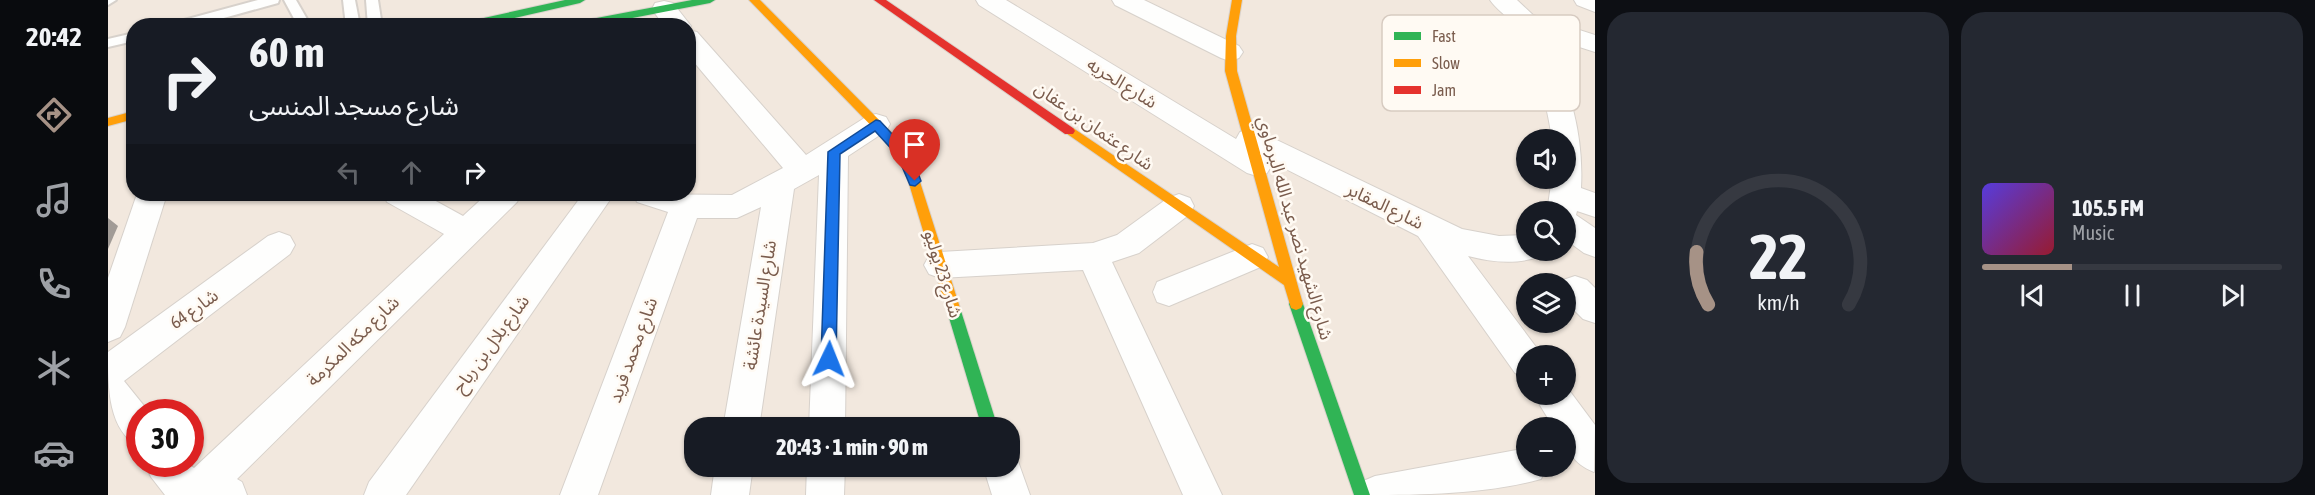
<!DOCTYPE html>
<html lang="en">
<head>
<meta charset="utf-8">
<style>
  body { margin:0; font-family:"Asap Condensed","Noto Sans Arabic",sans-serif; background:#242831; color:#f1f3f6; height:100vh; display:flex; flex-direction:column; font-size:22px; white-space:nowrap }
  * { box-sizing:border-box; margin:0 }
  p { font-size:20px; color:#9ea1a6 }
  .icon { flex:none; width:33px; height:33px; fill:none; stroke:currentColor; stroke-width:2; stroke-linecap:round; stroke-linejoin:round }
  .map { position:relative; flex:1; overflow:hidden }
  .side { display:flex; flex-direction:column; gap:12px; padding:12px; background:#0d0f14; width:720px }
  .side>* { flex:none }
  .hud { position:absolute; left:18px; top:18px; width:570px; height:183px; border-radius:24px; box-shadow:0 2px 4px #0004; background:#171b24; color:#f1f3f6; overflow:hidden }
  .fabs { position:absolute; left:1408px; top:129px; display:grid; gap:12px }
  .fabs a { display:grid; place-items:center; width:60px; height:60px; border-radius:50%; background:#171b24; box-shadow:0 2px 4px #0004; font-size:30px }
  .speed { position:absolute; left:18px; top:399px; display:flex; gap:12px; font-size:30px; font-weight:700; text-align:center }
  .speed>* { display:grid; place-content:center; width:78px; height:78px; border-radius:50%; background:#171b24; box-shadow:0 2px 4px #0004; line-height:1 }
  .speed .limit { border:9px solid #d22; background:#fff; color:#111 }
  .pin { position:absolute; display:grid; place-items:center; width:51px; height:51px; color:#fff; margin:-62px -26px; border-radius:50% 50% 50% 0; rotate:-45deg; box-shadow:0 0 6px #0007 }
  .pin .icon { rotate:45deg }
  .me { position:absolute; width:66px; margin:-33px; rotate:2deg; stroke-linejoin:round; filter:drop-shadow(0 0 4px #0008) }
  .turn { display:flex; align-items:center; gap:21px; height:126px; padding:0 24px; font-size:27px }
  .turn .icon { width:78px; height:78px; stroke-width:2.5 }
  .turn b { display:block; font-size:42px; line-height:51px }
  .lanes { display:flex; align-items:center; height:57px; padding:0 24px; background:#0003; justify-content:center; gap:30px; direction:ltr }
  .lanes .off { opacity:.35 }
  .side .tile { flex:1; display:flex; flex-direction:column; justify-content:center; gap:9px; min-width:0; padding:0 21px; border-radius:24px; background:#242831 }
  .side .dial { align-items:center; gap:0 }
  .dial svg { height:156px; overflow:visible; fill:none; stroke:#363941; stroke-width:7; stroke-linecap:round; text-anchor:middle }
  .dial text { fill:#f1f3f6; stroke:none }
  .song { display:flex; align-items:center; gap:18px }
  .cover { width:72px; height:72px; border-radius:9px; background:linear-gradient(135deg,hsl(250 70% 55%),hsl(350 70% 35%)) }
  .played { height:6px; border-radius:3px; background:linear-gradient(90deg,#a69286 30%,#363941 30%) }
  .keys { display:flex; justify-content:space-around; direction:ltr }
  .side .tiles { flex:1; display:grid; gap:12px; grid-template-columns:repeat(2,1fr) }
  .trip { position:absolute; left:576px; top:417px; width:336px; height:60px; border-radius:24px; background:#171b24; box-shadow:0 2px 4px #0004; font-weight:800; line-height:60px; text-align:center }
  main { display:flex; flex:1; min-height:0 }
  .dock { display:flex; flex-direction:column; width:108px; justify-content:space-around; align-items:center; background:#090b0e; color:#9ea1a6 }
  .dock .icon { width:42px; height:42px }
  .dock .active { color:#a69286 }
  .dock b { font-size:27px; color:#f1f3f6 }
  .map>svg:first-child { display:block }
  .residential { fill:#f2e8de; fill-rule:evenodd }
  .lines { fill:none; stroke-linecap:round; stroke-linejoin:round }
  .lane-casing { stroke:#d7d1cb; stroke-width:4 }
  .street-casing { stroke:#d7d1cb; stroke-width:2 }
  .fast-casing { stroke:#d9d2cb; stroke-width:2 }
  .slow-casing { stroke:#d9d2cb; stroke-width:2 }
  .jam-casing { stroke:#d9d2cb; stroke-width:2 }
  .lane { fill:#fefefd; fill-rule:evenodd }
  .street { fill:#fefefd; fill-rule:evenodd }
  .fast { fill:#30b455; fill-rule:evenodd }
  .slow { fill:#ff9f0a; fill-rule:evenodd }
  .jam { fill:#e5322d; fill-rule:evenodd }
  .shaded-wall { fill:#a19b96 }
  .route { fill:#1a73e8; stroke:#114b97; stroke-width:1.5 }
  .labels { text-anchor:middle; stroke-width:5; stroke-linejoin:round; paint-order:stroke }
  .street-label { font-size:18px; fill:#7a5c4d; stroke:#fffaf3 }
  .key { fill:#fffaf3; stroke:#d7cbc1; stroke-width:1.5 }
  .key-label { font-size:16px; fill:#7a5c4d }
</style>
</head>
<body>
<main>
<nav class="dock">
<b>20:42</b>
<svg class="icon active" aria-label="directions" viewBox="0 0 24 24"><path d="M12 3l9 9-9 9-9-9zM9 14v-3h6M13 9l2 2-2 2"/></svg>
<svg class="icon" aria-label="music" viewBox="0 0 24 24"><path d="M9 18V5l10-2v13"/><circle cx="6" cy="18" r="3"/><circle cx="16" cy="16" r="3"/></svg>
<svg class="icon" aria-label="phone" viewBox="0 0 24 24"><path d="M5 4h4l2 5-3 2q2 4 5 5l2-3 5 2v4C11 20 4 13 5 4z"/></svg>
<svg class="icon" aria-label="climate" viewBox="0 0 24 24"><path d="M12 3v18M4 7l16 10M4 17L20 7"/></svg>
<svg class="icon" aria-label="car" viewBox="0 0 24 24"><path d="M5 17H2v-5l4-1 3-4h7l3 4 3 1v5h-3M9 17h6M6 11h13"/><circle cx="7" cy="17" r="2"/><circle cx="17" cy="17" r="2"/></svg>
</nav>
<div class="map">
<svg width="1487" height="495" viewBox="0 0 1487 495">
  <rect width="100%" height="100%" fill="#f9f5f0"/>
  <path class="residential" d="M0 0H1487V495H0ZM26 26H580V194H26ZM1419 140H1458V178H1419ZM1419 212H1458V250H1419ZM1419 284H1458V322H1419ZM1419 356H1458V394H1419ZM32 412H82V464H32ZM586 428H902V466H586ZM1419 428H1458V466H1419Z"/>
  <g class="lines">
    <g class="lane-casing">
      <g id="lane">
        <path d="M0 0H8L0 5Z"/>
        <path d="M150 0H171L170 3 87 26H64L65 23Z"/>
        <path d="M176 0H188L203 26H190Z"/>
        <path d="M235 0H247L252 26H238Z"/>
        <path d="M258 0H270L274 26H260Z"/>
        <path d="M26 33V41L0 47V39Z"/>
      </g>
    </g>
    <g class="street-casing">
      <g id="street">
        <path d="M868 0H898L1128 139 1132 132 1142 129 1152 132 1354 229 1391 236 1419 235V250H1433L1430 257C1407 265 1383 262 1360 256L1431 351 1433 356H1419V378L1407 373 1310 236 1162 161 1164 165 1159 173 1149 176 1139 173 871 5Z"/>
        <path d="M1004 0H1036L1131 46 1135 52 1131 58 1122 61 1113 58 1007 5Z"/>
        <path d="M1382 0H1409L1425 15 1487 35V52L1437 36C1461 85 1476 133 1473 188L1487 193V217L1469 211 1468 215 1487 228V257L1476 253 1458 240V212H1439L1444 178H1458V140H1444C1440 106 1425 51 1405 24 1398 15 1388 9 1382 0Z"/>
        <path d="M1466 0H1487V12L1469 5Z"/>
        <path d="M556 1 565 3 583 26 580 29V26H556L544 9 547 3Z"/>
        <path d="M580 30 589 32 698 155 758 117 768 114 778 117 782 124 778 131 740 156 737 428H701L711 175 686 189 651 428H615L653 207 629 218H589L490 495H452L560 212 529 202 525 194 624 195 675 168 580 55Z"/>
        <path d="M29 194H59L17 327 12 337 0 342V278Z"/>
        <path d="M275 194H315L355 216 379 194H413L409 202 129 479 134 482 139 495H57L43 477 37 464H80L86 468 336 234 279 202Z"/>
        <path d="M475 194H506L298 495H256L261 482Z"/>
        <path d="M1071 194 1082 198 1086 206 1082 214 1031 253 1004 262 1114 495H1075L975 270 832 278 821 274 816 265 821 256 832 252 985 243 1009 235 1060 198Z"/>
        <path d="M171 232 182 236 187 245 182 254 16 381 41 412H32V447C0 431 0 388 0 352L160 236Z"/>
        <path d="M1144 244 1155 248 1160 257 1155 266 1061 306 1049 302 1045 292 1049 282Z"/>
        <path d="M1467 276 1479 280 1487 288V323L1475 319 1458 302V284H1454L1455 280Z"/>
        <path d="M1458 386 1487 425 1486 472C1464 463 1458 450 1458 428H1446L1425 394H1458Z"/>
        <path d="M1419 448V466H1439L1433 479C1375 495 1309 495 1248 495L1253 482 1267 476Z"/>
        <path d="M902 451 907 453 922 495H884L875 466H902Z"/>
        <path d="M607 466H645L641 495H603Z"/>
        <path d="M699 466H737L736 495H698Z"/>
      </g>
    </g>
    <g class="fast-casing">
      <g id="fast">
        <path d="M457 0H477L472 3 371 26H348L353 23Z"/>
        <path d="M584 0H607L602 3 483 26H457L462 23Z"/>
        <path d="M1188 298 1193 300 1195 304 1262 495H1246L1181 304 1183 300Z"/>
        <path d="M846 305 851 307 853 311 890 428H874L839 311 841 307Z"/>
      </g>
    </g>
    <g class="slow-casing">
      <g id="slow">
        <path d="M641 0H652L787 136 806 163 853 311 851 315 846 317 841 315 839 311 796 167 779 142Z"/>
        <path d="M1124 0H1134L1128 36 1129 71 1195 304 1193 308 1188 310 1183 308 1176 285 955 131 957 128H965L1171 267 1117 71 1118 36Z"/>
        <path d="M26 111V119L0 126V118Z"/>
      </g>
    </g>
    <g class="jam-casing">
      <path id="jam" d="M766 0H778L965 128 967 131 965 134H957Z"/>
    </g>
    <use href="#lane" class="lane"/>
    <use href="#street" class="street"/>
    <use href="#fast" class="fast"/>
    <use href="#slow" class="slow"/>
    <use href="#jam" class="jam"/>
  </g>
  <path class="shaded-wall" d="M0 218 10 226 0 249Z"/>
  <path class="route" d="M768 120 772 121C790 140 805 156 813 181L807 186 802 185 789 155 767 131 732 154 728 359 726 363 721 365 715 363 713 359 720 152Z"/>
  <g class="labels">
    <g class="street-label">
      <text transform="translate(1014 83) rotate(32)" y="6">شارع الحريه</text>
      <text transform="translate(986 126) rotate(35)" y="6">شارع عثمان بن عفان</text>
      <text transform="translate(1277 206) rotate(26)" y="6">شارع المقابر</text>
      <text transform="translate(1187 228) rotate(74)" y="6">شارع الشهيد نصر عبد الله البرماوي</text>
      <text transform="translate(835 274) rotate(73)" y="6">شارع 23 يوليو</text>
      <text transform="translate(652 305) rotate(-81)" y="6">شارع السيدة عائشة</text>
      <text transform="translate(86 309) rotate(-36)" y="6">شارع 64</text>
      <text transform="translate(245 341) rotate(-44)" y="6">شارع مكه المكرمة</text>
      <text transform="translate(383 344) rotate(-54)" y="6">شارع بلال بن رباح</text>
      <text transform="translate(525 350) rotate(-70)" y="6">شارع محمد فريد</text>
    </g>
  </g>
  <rect x="1274" y="15" width="198" height="96" rx="9" class="key"/>
  <rect x="1286" y="32" width="27" height="8" fill="#30b455"/>
  <rect x="1286" y="59" width="27" height="8" fill="#ff9f0a"/>
  <rect x="1286" y="86" width="27" height="8" fill="#e5322d"/>
  <g class="key-label">
    <text x="1324" y="42">Fast</text>
    <text x="1324" y="69">Slow</text>
    <text x="1324" y="96">Jam</text>
  </g>
</svg>
<div class="fabs">
<a><svg class="icon" aria-label="sound" viewBox="0 0 24 24"><path d="M4 9h4l5-4v14l-5-4H4zM17 9q2 3 0 6"/></svg></a>
<a><svg class="icon" aria-label="search" viewBox="0 0 24 24"><circle cx="10" cy="10" r="6"/><path d="M15 15l6 6"/></svg></a>
<a><svg class="icon" aria-label="layers" viewBox="0 0 24 24"><path d="M12 4l9 5-9 5-9-5zM3 14l9 5 9-5"/></svg></a>
<a>+</a>
<a>−</a>
</div>
<div class="speed"><div class="limit">30</div></div>
<div class="pin" style="left:807px;top:181px;background:#d93025"><svg class="icon" aria-label="arrive" viewBox="0 0 24 24"><path d="M6 21V4h12l-3 4 3 4H6"/></svg></div>
<svg class="me" style="left:721px;top:359px" viewBox="-20 -20 40 40"><path d="M0-17L14 15 0 8-14 15z" fill="#1a73e8" stroke="#fff" stroke-width="4"/></svg>
<div class="trip">20:43 · 1 min · 90 m</div>
<div class="hud">
<div class="turn"><svg class="icon" aria-label="right" viewBox="0 0 24 24"><path d="M7 20v-9h11M14 6l5 5-5 5"/></svg><div><b>60 m</b>شارع مسجد المنسى</div></div>
<div class="lanes"><svg class="icon off" aria-label="left" viewBox="0 0 24 24"><path d="M17 20v-9H6M10 6l-5 5 5 5"/></svg><svg class="icon off" aria-label="ahead" viewBox="0 0 24 24"><path d="M12 20V5M6 11l6-6 6 6"/></svg><svg class="icon" aria-label="right" viewBox="0 0 24 24"><path d="M7 20v-9h11M14 6l5 5-5 5"/></svg></div>
</div>
</div>
<section class="side">
<div class="tiles">
<div class="tile dial"><svg viewBox="0 0 100 80">
<path d="M14 69A42 42 0 1 1 86 69"/>
<path d="M14 69A42 42 0 0 1 8 42" stroke="#a69286"/>
<text x="50" y="56" font-size="32" font-weight="700">22</text>
<text x="50" y="72" font-size="11">km/h</text>
</svg></div>
<div class="tile">
<div class="song"><i class="cover"></i><div><b>105.5 FM</b><p>Music</p></div></div>
<div class="played"></div>
<div class="keys"><svg class="icon" aria-label="previous" viewBox="0 0 24 24"><path d="M18 5L8 12l10 7zM5 5v14"/></svg><svg class="icon" aria-label="pause" viewBox="0 0 24 24"><path d="M8 5v14M16 5v14"/></svg><svg class="icon" aria-label="next" viewBox="0 0 24 24"><path d="M6 5l10 7-10 7zM19 5v14"/></svg></div>
</div>
</div>
</section>
</main>
</body>
</html>
